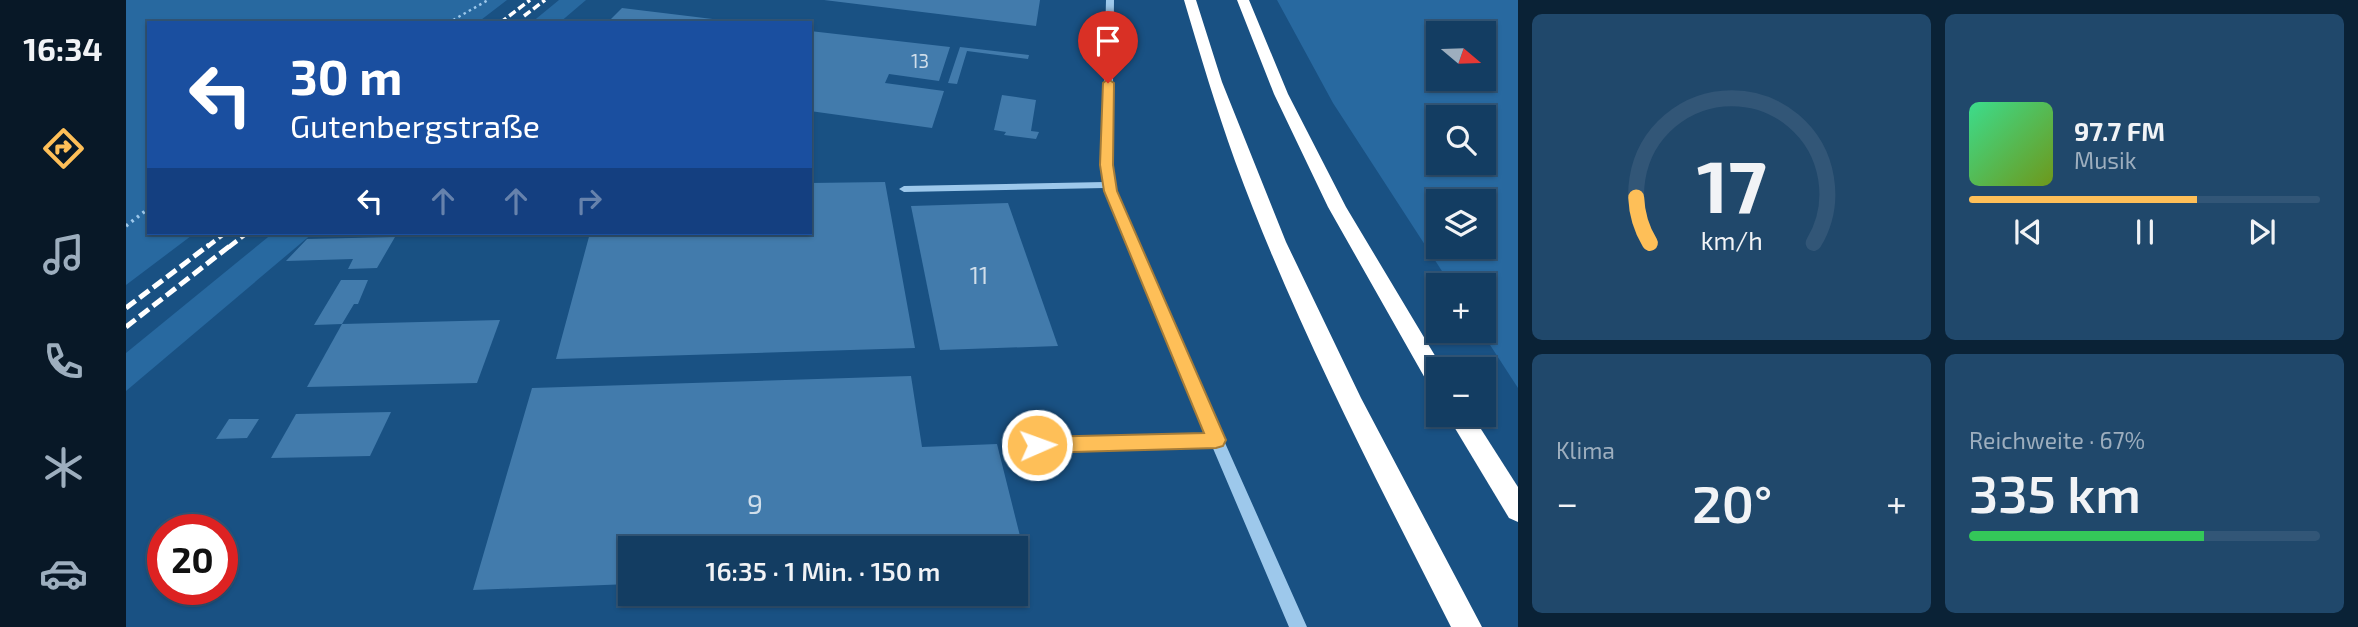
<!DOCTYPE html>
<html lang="de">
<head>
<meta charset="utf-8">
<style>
  body { margin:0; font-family:"Exo 2",sans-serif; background:#20486b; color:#f1f3f6; height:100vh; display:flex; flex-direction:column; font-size:26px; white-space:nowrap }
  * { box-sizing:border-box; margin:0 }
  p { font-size:23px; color:#9daebe }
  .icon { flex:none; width:38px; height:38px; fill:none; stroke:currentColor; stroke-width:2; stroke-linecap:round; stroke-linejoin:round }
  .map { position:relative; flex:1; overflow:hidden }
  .sheet { display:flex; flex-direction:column; gap:14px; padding:14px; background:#0a2236; width:840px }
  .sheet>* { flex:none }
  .hud { position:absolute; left:21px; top:21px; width:665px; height:214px; border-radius:0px; box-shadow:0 2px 5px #0004,0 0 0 2px #325677; background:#1a4fa0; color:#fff; overflow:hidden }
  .needle { width:46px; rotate:109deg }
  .tools { position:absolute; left:1300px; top:21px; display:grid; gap:14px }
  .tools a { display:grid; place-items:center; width:70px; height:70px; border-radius:0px; background:#133d62; box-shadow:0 2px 5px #0004,0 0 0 2px #325677; font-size:35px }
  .speed { position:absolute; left:21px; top:514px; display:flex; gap:14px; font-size:35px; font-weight:700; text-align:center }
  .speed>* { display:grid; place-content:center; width:91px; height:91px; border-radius:50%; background:#133d62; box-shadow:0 2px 5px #0004,0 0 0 2px #325677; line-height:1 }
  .speed .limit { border:10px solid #d22; background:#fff; color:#111 }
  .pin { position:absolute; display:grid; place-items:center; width:60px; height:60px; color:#fff; margin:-72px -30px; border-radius:50% 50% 50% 0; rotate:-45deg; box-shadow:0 0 7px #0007 }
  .pin .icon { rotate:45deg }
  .me { position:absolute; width:77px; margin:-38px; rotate:88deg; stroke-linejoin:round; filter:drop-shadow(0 0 5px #0008) }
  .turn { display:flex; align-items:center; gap:24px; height:147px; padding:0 28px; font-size:32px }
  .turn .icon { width:91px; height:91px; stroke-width:2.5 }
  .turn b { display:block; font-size:49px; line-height:60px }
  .lanes { display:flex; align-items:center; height:66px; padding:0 28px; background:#0003; justify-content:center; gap:35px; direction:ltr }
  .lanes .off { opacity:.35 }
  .big { font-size:52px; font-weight:600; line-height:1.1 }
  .sheet .widget { flex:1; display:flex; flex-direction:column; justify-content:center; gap:10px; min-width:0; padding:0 24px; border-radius:10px; background:#20486b }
  .sheet .dial { align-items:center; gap:0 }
  .dial svg { height:182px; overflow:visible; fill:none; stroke:#325677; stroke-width:7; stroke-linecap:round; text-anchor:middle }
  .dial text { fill:#f1f3f6; stroke:none }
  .song { display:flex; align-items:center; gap:21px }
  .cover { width:84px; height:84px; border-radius:10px; background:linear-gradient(135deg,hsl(150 70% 55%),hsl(80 70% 35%)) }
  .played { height:7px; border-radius:4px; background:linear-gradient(90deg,#febf58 65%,#325677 65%) }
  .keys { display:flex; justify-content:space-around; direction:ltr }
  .heat { display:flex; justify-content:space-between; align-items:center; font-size:38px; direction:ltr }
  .charge { height:10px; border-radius:5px; background:linear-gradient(90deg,#34c759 67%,#325677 0) }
  .sheet .tiles { flex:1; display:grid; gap:14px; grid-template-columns:repeat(2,1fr) }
  .trip { position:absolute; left:492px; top:536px; width:410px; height:70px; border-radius:0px; background:#133d62; box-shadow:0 2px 5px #0004,0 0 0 2px #325677; font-weight:600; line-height:70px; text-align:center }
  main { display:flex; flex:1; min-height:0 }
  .dock { display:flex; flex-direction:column; width:126px; justify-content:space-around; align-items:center; background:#081827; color:#9daebe }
  .dock .icon { width:49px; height:49px }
  .dock .active { color:#febf58 }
  .dock b { font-size:32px; color:#f1f3f6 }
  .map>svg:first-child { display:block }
  .green { fill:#2869a0; fill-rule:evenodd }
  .building { fill:#427bac }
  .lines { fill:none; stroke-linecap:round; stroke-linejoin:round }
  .path-far1 { stroke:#9dc8eb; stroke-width:2.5; stroke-dasharray:2.5 3.5; stroke-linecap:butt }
  .path { stroke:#9dc8eb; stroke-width:3.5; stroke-dasharray:2.5 4.5; stroke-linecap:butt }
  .minor { fill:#9dc8eb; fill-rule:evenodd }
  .highway { fill:#fff; fill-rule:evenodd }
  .rail-far2 { stroke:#fff; stroke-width:3.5; stroke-dasharray:8 3.5; stroke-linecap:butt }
  .rail-far1 { stroke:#fff; stroke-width:4.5; stroke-dasharray:10 4.5; stroke-linecap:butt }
  .rail { stroke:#fff; stroke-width:5; stroke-dasharray:12 5; stroke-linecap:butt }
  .route { fill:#febf58; stroke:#a57c39; stroke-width:2 }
  .labels { text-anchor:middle; stroke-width:7; stroke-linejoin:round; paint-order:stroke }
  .far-number-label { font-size:19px; fill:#d0deea }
  .number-label { font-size:23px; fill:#d0deea }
  .near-number-label { font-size:28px; fill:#d0deea }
</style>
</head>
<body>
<main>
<nav class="dock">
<b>16:34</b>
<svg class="icon active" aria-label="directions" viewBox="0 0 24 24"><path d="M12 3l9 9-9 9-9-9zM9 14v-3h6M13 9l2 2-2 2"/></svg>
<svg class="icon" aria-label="music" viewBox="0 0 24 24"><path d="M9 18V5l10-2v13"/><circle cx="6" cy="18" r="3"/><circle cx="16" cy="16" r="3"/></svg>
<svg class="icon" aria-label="phone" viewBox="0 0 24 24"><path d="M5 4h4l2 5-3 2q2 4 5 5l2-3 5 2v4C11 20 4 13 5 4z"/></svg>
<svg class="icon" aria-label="climate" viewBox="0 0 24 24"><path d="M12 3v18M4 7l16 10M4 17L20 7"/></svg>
<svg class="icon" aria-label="car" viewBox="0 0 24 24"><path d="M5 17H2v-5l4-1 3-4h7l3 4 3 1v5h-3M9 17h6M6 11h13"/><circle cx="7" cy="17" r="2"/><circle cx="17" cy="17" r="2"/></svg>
</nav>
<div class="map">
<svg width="1392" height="627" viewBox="0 0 1392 627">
  <rect width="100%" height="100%" fill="#195183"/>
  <g class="green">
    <path d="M0 0H381L351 23H23V233H69L0 285Z"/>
    <path d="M433 0H460L433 23H405Z"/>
    <path d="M1151 0H1392V388L1355 331H1358V285H1325L1207 103ZM1312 33H1358V79H1312ZM1312 117H1358V163H1312ZM1312 201H1358V247H1312Z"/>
    <path d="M147 233H187L0 391V353Z"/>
  </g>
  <g class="building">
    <path d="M698 0H914L910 26Z"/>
    <path d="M496 8 603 21V23H481Z"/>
    <path d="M684 31 824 47 813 81 763 74 759 83 818 91 806 128 684 111Z"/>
    <path d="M834 47 903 55 902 59 841 51 831 84 822 83Z"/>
    <path d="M876 95 910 100 905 131 913 132 910 139 878 135 880 132 868 130Z"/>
    <path d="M759 182 789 348 430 359 464 233H684V183Z"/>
    <path d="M882 203 932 346 814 350 785 206Z"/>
    <path d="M269 237 251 268 222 269 227 259 160 261 181 239Z"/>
    <path d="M215 280H242L232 304H228L216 324 188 325Z"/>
    <path d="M374 320 351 383 181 387 216 324Z"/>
    <path d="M785 376 796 447 871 444 902 568 889 569V548H504V584L347 590 406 388Z"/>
    <path d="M265 412 244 456 145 458 170 414Z"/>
    <path d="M103 419H133L121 438 90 439Z"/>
  </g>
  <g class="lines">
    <path class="path-far1" d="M322 23 362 0"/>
    <path class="path" d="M0 226 23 208"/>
    <path class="minor" d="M980 0H988L986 165 990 191 998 216 1181 627H1163L1086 446 911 451 906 449 904 445 906 441 911 439 1081 434 988 216 979 188 778 192 773 189 778 186 979 182 976 165Z"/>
    <g class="highway">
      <path d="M1058 0H1070L1096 82 1160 242 1235 398 1356 627H1325C1248 475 1168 322 1109 161 1090 108 1074 54 1058 0Z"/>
      <path d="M1111 0H1123L1162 94 1220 207 1317 369H1312V390L1304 387 1202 207 1148 94Z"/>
      <path d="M1321 415H1346L1392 487V522L1383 518Z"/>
    </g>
    <g class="rail-far2">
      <path d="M398 16 419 0"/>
      <path d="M374 23 404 0"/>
    </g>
    <g class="rail-far1">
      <path d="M81 247 99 233"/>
      <path d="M103 247 121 233"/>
    </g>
    <g class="rail">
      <path d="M0 308 83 245"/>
      <path d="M0 327 105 245"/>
    </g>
  </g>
  <path class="route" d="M982 79 988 83 987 165 991 191 1100 440 1097 446 1090 448 911 453 904 450 902 445 904 439 911 437 1078 433 978 191 974 165 977 83Z"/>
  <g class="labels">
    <g class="far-number-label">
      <text x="794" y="68">13</text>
    </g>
    <g class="number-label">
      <text x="853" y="284">11</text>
    </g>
    <g class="near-number-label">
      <text x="629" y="514">9</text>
    </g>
  </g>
</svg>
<div class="tools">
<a><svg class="needle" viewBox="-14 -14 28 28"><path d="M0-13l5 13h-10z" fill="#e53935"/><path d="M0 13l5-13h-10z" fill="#9daebe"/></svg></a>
<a><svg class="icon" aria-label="search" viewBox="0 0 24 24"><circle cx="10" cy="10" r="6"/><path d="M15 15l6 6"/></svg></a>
<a><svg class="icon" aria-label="layers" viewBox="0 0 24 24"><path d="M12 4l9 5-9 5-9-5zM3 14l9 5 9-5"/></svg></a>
<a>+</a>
<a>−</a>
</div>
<div class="speed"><div class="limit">20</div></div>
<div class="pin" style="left:982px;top:83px;background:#d93025"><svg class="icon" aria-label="arrive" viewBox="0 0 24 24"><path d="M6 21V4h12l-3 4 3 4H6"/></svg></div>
<svg class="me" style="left:911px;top:445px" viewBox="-20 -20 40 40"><circle r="17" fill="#febf58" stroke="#fff" stroke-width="3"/><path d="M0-11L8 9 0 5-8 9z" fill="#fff"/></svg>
<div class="trip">16:35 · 1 Min. · 150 m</div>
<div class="hud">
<div class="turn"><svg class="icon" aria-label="left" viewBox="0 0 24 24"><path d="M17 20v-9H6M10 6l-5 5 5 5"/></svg><div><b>30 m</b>Gutenbergstraße</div></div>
<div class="lanes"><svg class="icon" aria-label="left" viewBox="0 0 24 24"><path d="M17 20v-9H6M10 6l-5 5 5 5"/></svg><svg class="icon off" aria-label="ahead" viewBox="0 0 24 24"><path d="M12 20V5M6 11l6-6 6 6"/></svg><svg class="icon off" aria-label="ahead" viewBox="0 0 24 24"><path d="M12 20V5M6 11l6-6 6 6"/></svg><svg class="icon off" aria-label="right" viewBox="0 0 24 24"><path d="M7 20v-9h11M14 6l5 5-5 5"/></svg></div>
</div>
</div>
<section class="sheet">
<div class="tiles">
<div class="widget dial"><svg viewBox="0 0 100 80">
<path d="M14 69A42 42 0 1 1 86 69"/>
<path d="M14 69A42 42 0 0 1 8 49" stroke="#febf58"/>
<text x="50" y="56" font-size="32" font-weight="700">17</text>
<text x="50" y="72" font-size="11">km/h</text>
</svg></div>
<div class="widget">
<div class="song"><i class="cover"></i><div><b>97.7 FM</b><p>Musik</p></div></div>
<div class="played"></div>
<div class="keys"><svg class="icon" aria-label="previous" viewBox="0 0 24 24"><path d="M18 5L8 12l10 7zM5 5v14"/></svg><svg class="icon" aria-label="pause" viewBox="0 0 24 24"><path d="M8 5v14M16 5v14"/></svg><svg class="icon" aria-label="next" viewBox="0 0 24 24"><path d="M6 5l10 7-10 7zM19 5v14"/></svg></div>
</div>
<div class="widget"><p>Klima</p>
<div class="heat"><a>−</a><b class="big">20°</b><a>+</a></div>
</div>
<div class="widget"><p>Reichweite · 67%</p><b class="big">335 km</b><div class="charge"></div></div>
</div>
</section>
</main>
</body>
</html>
